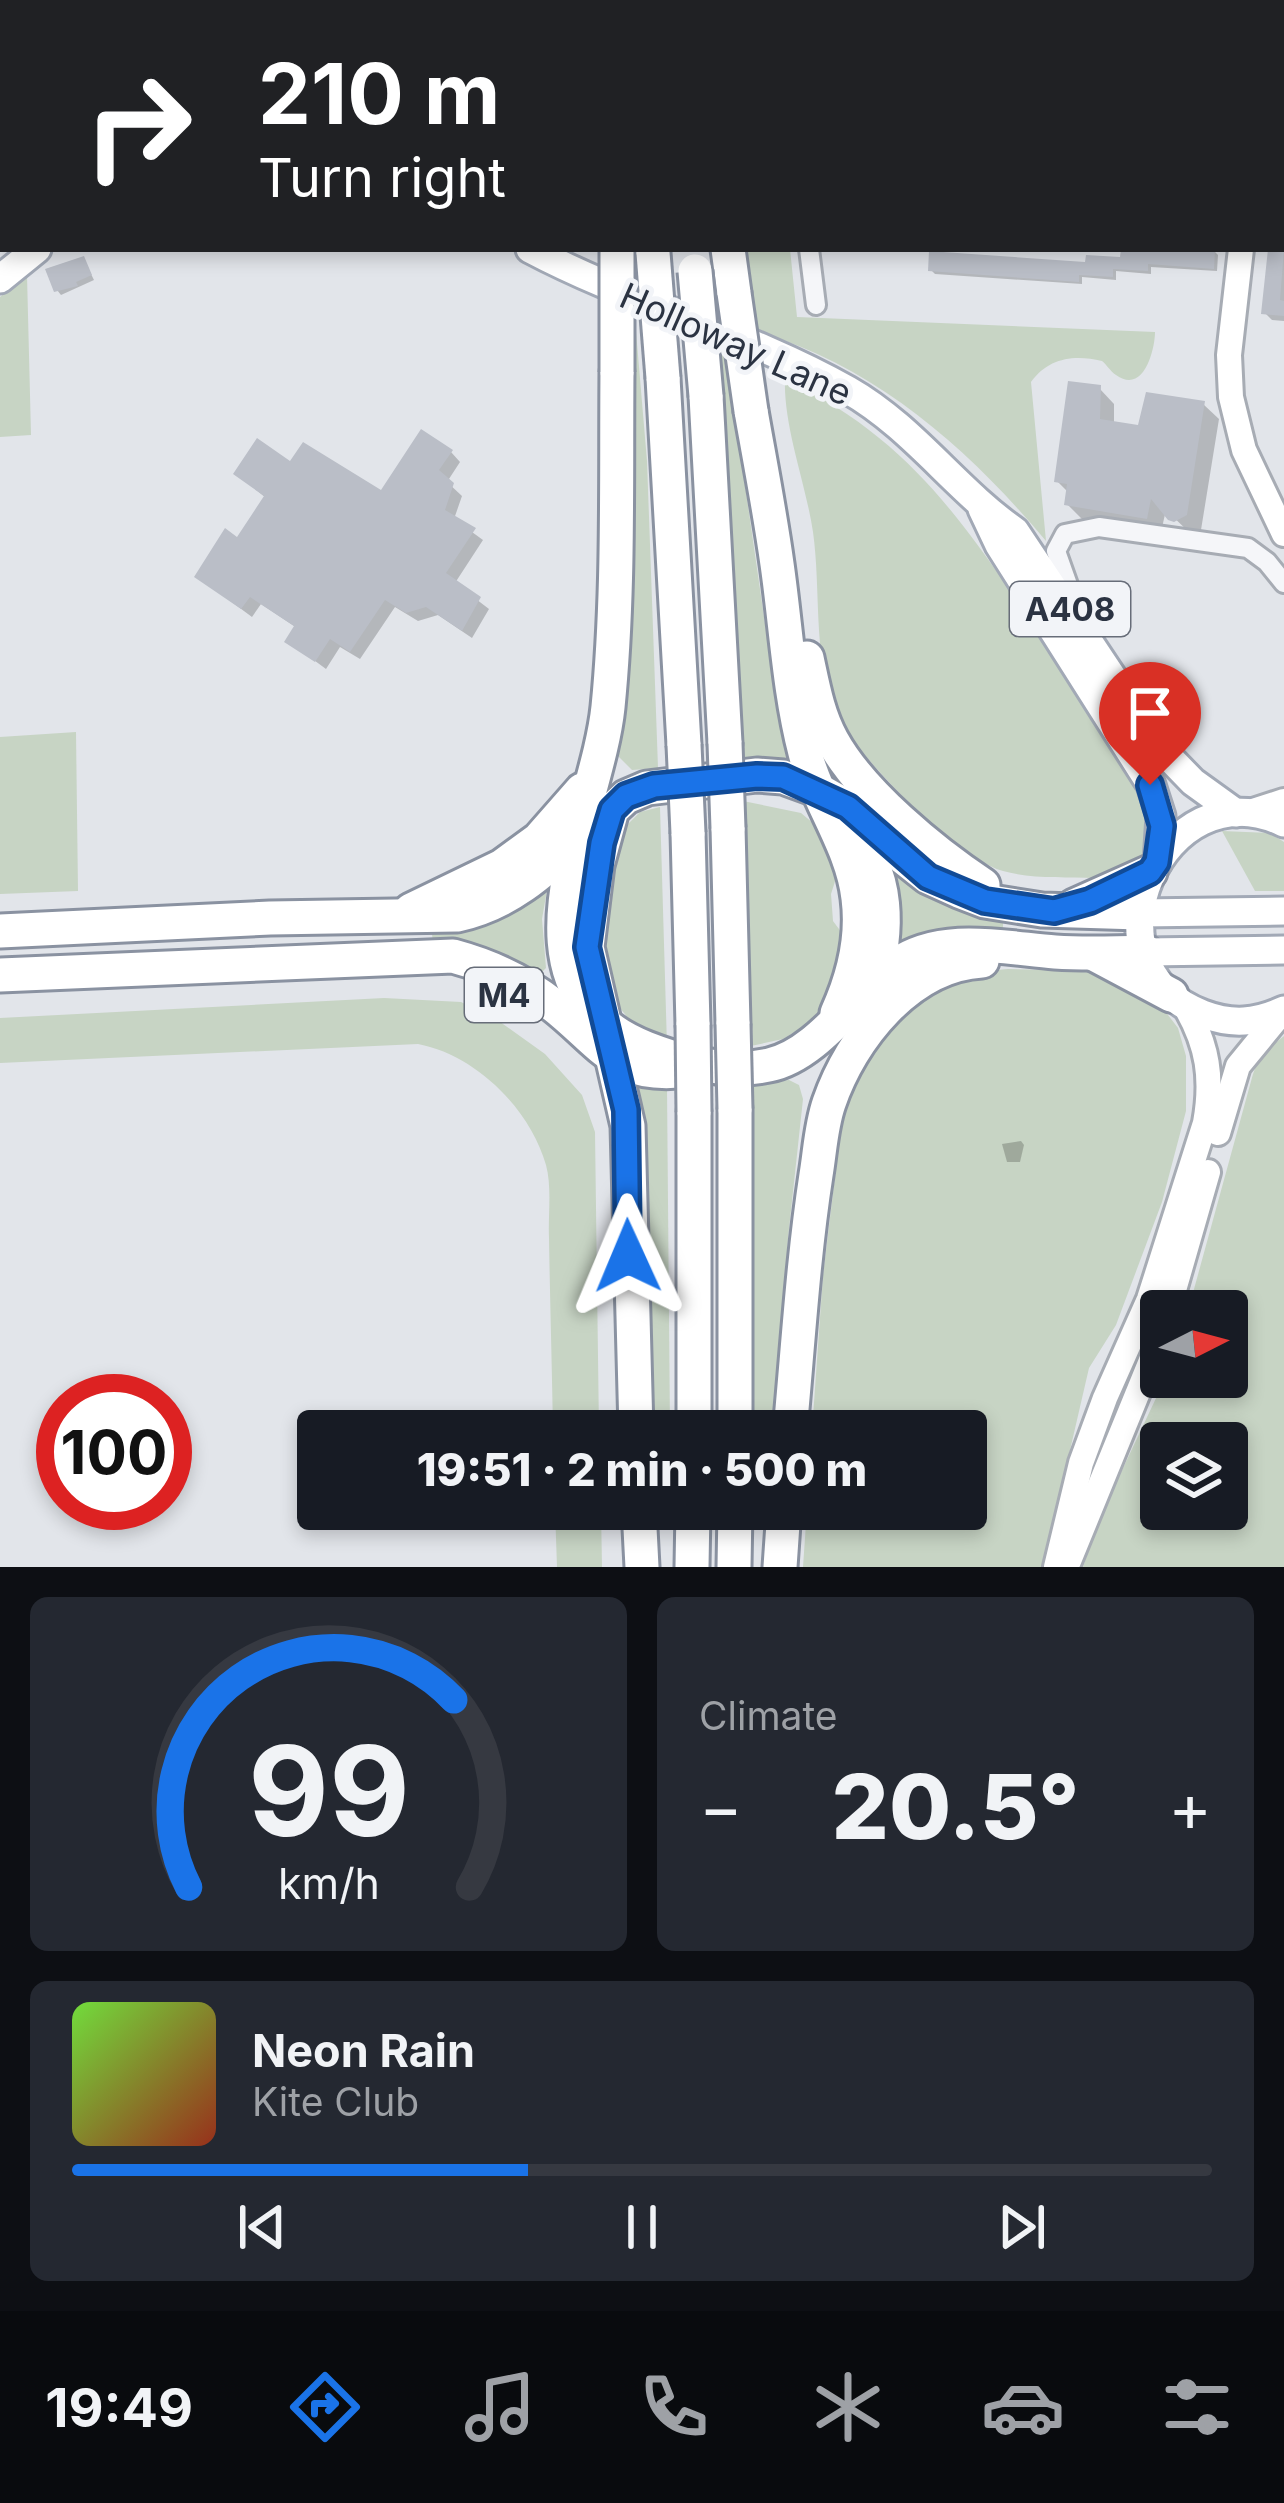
<!DOCTYPE html>
<html lang="en">
<head>
<meta charset="utf-8">
<style>
  body { margin:0; font-family:Inter,sans-serif; background:#242831; color:#f1f3f6; height:100vh; display:flex; flex-direction:column; font-size:45px; white-space:nowrap }
  * { box-sizing:border-box; margin:0 }
  p { font-size:39px; color:#9ea1a6 }
  .icon { flex:none; width:66px; height:66px; fill:none; stroke:currentColor; stroke-width:2; stroke-linecap:round; stroke-linejoin:round }
  .map { position:relative; height:1567px; overflow:hidden }
  .panel { display:flex; flex-direction:column; gap:30px; padding:30px; background:#0d0f14; flex:1 }
  .panel>* { flex:none }
  .hud { position:absolute; left:0px; top:0px; width:1284px; height:252px; box-shadow:0 6px 18px #0003; background:#202124; color:#fff; overflow:hidden }
  .needle { width:78px; rotate:84deg }
  .fabs { position:absolute; left:1140px; top:1290px; display:grid; gap:24px }
  .fabs a { display:grid; place-items:center; width:108px; height:108px; border-radius:12px; background:#171b24; box-shadow:0 6px 18px #0003; font-size:60px }
  .speed { position:absolute; left:36px; top:1374px; display:flex; gap:24px; font-size:60px; font-weight:700; text-align:center }
  .speed>* { display:grid; place-content:center; width:156px; height:156px; border-radius:50%; background:#171b24; box-shadow:0 6px 18px #0003; line-height:1 }
  .speed .limit { border:18px solid #d22; background:#fff; color:#111 }
  .pin { position:absolute; display:grid; place-items:center; width:102px; height:102px; color:#fff; margin:-123px -51px; border-radius:50% 50% 50% 0; rotate:-45deg; box-shadow:0 0 12px #0007 }
  .pin .icon { rotate:45deg }
  .me { position:absolute; width:132px; margin:-66px; rotate:359deg; stroke-linejoin:round; filter:drop-shadow(0 0 9px #0008) }
  .turn { display:flex; align-items:center; gap:42px; height:252px; padding:0 60px; font-size:54px }
  .turn .icon { width:156px; height:156px; stroke-width:2.5 }
  .turn b { display:block; font-size:84px; line-height:102px }
  .big { font-size:90px; font-weight:800; line-height:1.1 }
  .panel .widget { flex:1; display:flex; flex-direction:column; justify-content:center; gap:18px; min-width:0; padding:0 42px; border-radius:18px; background:#242831 }
  .panel .dial { align-items:center; gap:0 }
  .dial svg { height:312px; overflow:visible; fill:none; stroke:#363941; stroke-width:7; stroke-linecap:round; text-anchor:middle }
  .dial text { fill:#f1f3f6; stroke:none }
  .song { display:flex; align-items:center; gap:36px }
  .cover { width:144px; height:144px; border-radius:18px; background:linear-gradient(135deg,hsl(100 70% 55%),hsl(10 70% 35%)) }
  .played { height:12px; border-radius:6px; background:linear-gradient(90deg,#1a73e8 40%,#363941 40%) }
  .keys { display:flex; justify-content:space-around; direction:ltr }
  .heat { display:flex; justify-content:space-between; align-items:center; font-size:66px; direction:ltr }
  .panel .tiles { flex:1; display:grid; gap:30px; grid-template-columns:1fr 1fr }
  .widget:last-child { grid-column:span 2 }
  .trip { position:absolute; left:297px; top:1410px; width:690px; height:120px; border-radius:12px; background:#171b24; box-shadow:0 6px 18px #0003; font-weight:800; line-height:120px; text-align:center }
  .dock { display:flex; height:192px; justify-content:space-around; align-items:center; background:#090b0e; color:#9ea1a6 }
  .dock .icon { width:84px; height:84px }
  .dock .current { color:#1a73e8 }
  .dock b { font-size:54px; color:#f1f3f6 }
  .map>svg:first-child { display:block }
  .green { fill:#c7d4c4; fill-rule:evenodd }
  .shadow { fill:#0003 }
  .building { fill:#babec7 }
  .lines { fill:none; stroke-linecap:round; stroke-linejoin:round }
  .street-casing { stroke:#a7acb4; stroke-width:24 }
  .secondary-casing { stroke:#a7acb4; stroke-width:30 }
  .primary-casing { stroke:#a2a9b6; stroke-width:33 }
  .highway-casing { stroke:#8a92a1; stroke-width:39 }
  .street { stroke:#f5f6f9; stroke-width:18 }
  .secondary { stroke:#fff; stroke-width:24 }
  .primary { stroke:#fff; stroke-width:27 }
  .highway { stroke:#fff; stroke-width:33 }
  .highway-bridge-casing { stroke:#8a92a1; stroke-width:39; stroke-linecap:butt }
  .highway-bridge { stroke:#fff; stroke-width:33 }
  .route-casing { stroke:#114b97; stroke-width:30 }
  .route { stroke:#1a73e8; stroke-width:21 }
  .labels { text-anchor:middle; stroke-width:10; stroke-linejoin:round; paint-order:stroke }
  .shield { fill:#f2f4f8; stroke:#676d79; stroke-width:3 }
  .shield-label { font-size:33px; font-weight:bold; fill:#2b3342 }
  .street-label { font-size:36px; fill:#2b3342; stroke:#f2f4f8 }
</style>
</head>
<body>
<div class="map">
<svg width="1284" height="1567" viewBox="0 0 1284 1567">
  <rect width="100%" height="100%" fill="#e2e5ea"/>
  <g class="green">
    <path d="M629 249 647 461 658 768 632 770 616 754Z"/>
    <path d="M711 249 775 693 794 768 741 762Z"/>
    <path d="M741 249H790L797 317 1155 332C1155 349 1144 395 1116 375 1110 371 1107 365 1102 361 1074 354 1048 358 1031 382L1046 541C968 448 874 365 755 331Z"/>
    <path d="M27 275 31 435 0 437V297Z"/>
    <path d="M785 378C890 431 939 489 1005 583 1017 600 1032 616 1044 634 1083 689 1115 751 1149 808 1151 859 1140 866 1097 888L1095 878C1065 877 1032 879 1003 871 958 859 849 750 833 707 813 652 821 589 813 532 806 484 783 426 785 378Z"/>
    <path d="M76 732 78 891 0 894V737Z"/>
    <path d="M743 801 801 813 819 828 838 872 831 894 833 921 842 933V956L822 1008 805 1026 783 1039 751 1046Z"/>
    <path d="M660 807 667 1046 628 1018 616 1003 601 966 618 834 640 812Z"/>
    <path d="M1222 831 1270 833 1284 842V891H1255Z"/>
    <path d="M889 864 964 910 1003 923V930L964 932 891 959Z"/>
    <path d="M547 890 542 919 546 968 542 972 502 956 433 943 432 934C477 929 509 913 547 890Z"/>
    <path d="M1008 969 1100 971 1155 998 1178 1028 1186 1056V1111L1162 1202 1116 1325 1089 1368 1043 1567H803L807 1509H966V1431H812L823 1275 846 1087C858 1064 895 1011 916 995 941 976 978 972 1008 969Z"/>
    <path d="M384 998 461 1002 496 1019 545 1054 582 1095 595 1132 599 1431H553C552 1367 550 1302 549 1238 548 1215 552 1187 546 1165 530 1109 476 1055 418 1044L0 1063V1018Z"/>
    <path d="M1284 1036V1567H1083L1098 1521 1166 1377H1227V1311H1188L1253 1074 1260 1055ZM1161 1443H1227V1509H1161Z"/>
    <path d="M789 1080 799 1085 803 1099 788 1238 775 1431H748L751 1083Z"/>
    <path d="M630 1081 667 1087 670 1431H648Z"/>
    <path d="M555 1509H601L602 1567H557Z"/>
  </g>
  <g class="shadow">
    <path d="M1114 0H1194L1209 3H1114Z"/>
    <path d="M1281 227H1284V321L1272 320 1265 313 1271 249H1281Z"/>
    <path d="M1159 249 1214 251 1218 255 1217 271 1151 267V274L1116 271V280L1082 277V284L935 274 931 270 1088 265 1123 260Z"/>
    <path d="M84 260 94 280 61 295 57 290Z"/>
    <path d="M1099 388 1114 404V425L1140 429 1203 404 1219 419 1201 530 1192 535 1166 510 1161 532 1082 519 1067 504 1069 493 1057 481Z"/>
    <path d="M451 452 460 462 447 482 462 496 454 519 483 540 455 583 489 609 472 638 438 615 418 621 395 607 360 659 340 647 326 669 288 641 297 628 261 604 252 617 198 577 238 541 266 498 237 474 382 495Z"/>
    <path d="M1021 1141 1024 1145 1020 1162H1007L1002 1144Z"/>
  </g>
  <g class="building">
    <path d="M1121 249H1215L1214 269 1148 264V271L1113 269V277L1079 275V282L928 271 929 251 1085 262 1086 255 1120 257Z"/>
    <path d="M1268 249H1284L1280 300 1284 301V316L1261 314Z"/>
    <path d="M84 256 92 275 76 282 78 286 54 292 45 269Z"/>
    <path d="M1068 381 1101 385 1100 419 1138 425 1146 392 1205 401 1187 515 1174 522 1168 520 1151 499 1147 519 1064 505 1067 484 1054 482Z"/>
    <path d="M421 429 453 450 439 470 454 483 445 510 476 528 446 573 481 597 462 631 426 607 406 613 385 600 350 652 330 639 315 662 284 642 294 626 250 597 241 609 194 577 225 528 237 537 264 496 233 474 257 438 290 461 303 442 381 490Z"/>
  </g>
  <g class="lines">
    <g class="street-casing">
      <g id="street">
        <path d="M778 0 779 3"/>
        <path d="M956 3 957 0"/>
        <path d="M809 249 816 305"/>
        <path d="M1073 599 1056 551 1065 534 1099 527 1248 548 1267 562 1284 583"/>
      </g>
    </g>
    <g class="secondary-casing">
      <g id="secondary">
        <path d="M1267 3 1268 0"/>
        <path d="M1241 249 1229 355 1231 397 1244 450 1284 534"/>
        <path d="M1250 812 1284 801"/>
        <path d="M1218 1133 1238 1066 1283 1011"/>
        <path d="M1168 1311 1208 1172"/>
        <path d="M1069 1561 1161 1336"/>
        <path d="M1056 1567 1081 1463 1105 1398 1149 1299 1205 1123C1213 1079 1208 1045 1185 1006"/>
      </g>
    </g>
    <g class="primary-casing">
      <g id="primary">
        <path d="M221 0 223 3"/>
        <path d="M530 249C632 303 747 333 848 390 913 427 955 489 1015 531L1159 747 1193 782 1236 813"/>
        <path d="M0 279 37 249"/>
        <path d="M982 509 999 545 1151 785 1161 816 1158 862"/>
        <path d="M1284 823C1163 764 1074 965 1203 1014 1232 1025 1256 1023 1284 1010"/>
        <path d="M1140 913 1284 911"/>
        <path d="M1146 952 1284 950"/>
      </g>
    </g>
    <g class="highway-casing">
      <g id="highway">
        <path d="M606 0V3"/>
        <path d="M632 0V3"/>
        <path d="M681 0 682 3"/>
        <path d="M728 249 734 293"/>
        <path d="M617 372C616 483 619 596 608 707 597 815 494 988 646 1048 684 1063 728 1074 769 1065 818 1055 856 993 896 965 942 933 1004 948 1055 952 1085 954 1116 953 1146 952"/>
        <path d="M663 378 684 745"/>
        <path d="M706 396 725 743"/>
        <path d="M751 411C760 462 770 513 777 564 786 627 789 691 805 753 818 804 852 846 858 898 863 937 853 978 837 1013"/>
        <path d="M807 658C813 686 818 715 832 740 861 793 933 852 983 885"/>
        <path d="M728 828 733 1024"/>
        <path d="M848 829C891 872 889 932 872 988"/>
        <path d="M688 833 693 1025"/>
        <path d="M1074 906 1150 872"/>
        <path d="M411 910 502 866 539 839 582 790"/>
        <path d="M0 931 270 918 457 915C508 904 542 873 579 838"/>
        <path d="M1094 954 1171 995"/>
        <path d="M0 975 453 956C490 966 523 981 553 1005 604 1045 616 1080 689 1070"/>
        <path d="M735 1109V1431"/>
        <path d="M636 1431 628 1126 587 947 597 865 612 810 626 797 647 788 757 775 783 777 816 789 848 807 904 858 928 877 959 891 985 901 1042 910 1140 913"/>
        <path d="M694 1431V1112"/>
        <path d="M790 1431C798 1346 803 1260 816 1175 820 1151 821 1126 829 1103 851 1038 909 965 982 961"/>
        <path d="M639 1509 642 1567"/>
        <path d="M692 1567 693 1509"/>
        <path d="M734 1567 735 1509"/>
        <path d="M780 1567 784 1509"/>
      </g>
    </g>
    <use href="#street" class="street"/>
    <use href="#secondary" class="secondary"/>
    <use href="#primary" class="primary"/>
    <use href="#highway" class="highway"/>
    <g class="highway-bridge-casing">
      <g id="highway-bridge">
        <path d="M617 249V372"/>
        <path d="M653 253 663 378"/>
        <path d="M695 271 706 396"/>
        <path d="M734 293 751 411"/>
        <path d="M725 743 728 828"/>
        <path d="M684 745 688 833"/>
        <path d="M733 1024 735 1109"/>
        <path d="M693 1025 694 1112"/>
      </g>
    </g>
    <use href="#highway-bridge" class="highway-bridge"/>
  </g>
  <g class="lines">
    <g class="route-casing">
      <path id="route" d="M628 1256 626 1110 587 947 602 843 612 810 626 796 654 786 757 776 783 777 848 807 928 877 985 901 1054 911 1090 901 1150 872 1157 862 1162 826 1150 785"/>
    </g>
    <use href="#route" class="route"/>
  </g>
  <g class="labels">
    <g class="shield">
      <rect x="1010" y="582" width="120" height="54" rx="9"/>
      <rect x="465" y="968" width="78" height="54" rx="9"/>
    </g>
    <g class="shield-label">
      <text x="1070" y="621">A408</text>
      <text x="504" y="1007">M4</text>
    </g>
    <g class="street-label">
      <text transform="translate(736 344) rotate(24)" y="13">Holloway Lane</text>
    </g>
  </g>
</svg>
<div class="fabs">
<a><svg class="needle" viewBox="-14 -14 28 28"><path d="M0-13l5 13h-10z" fill="#e53935"/><path d="M0 13l5-13h-10z" fill="#9ea1a6"/></svg></a>
<a><svg class="icon" aria-label="layers" viewBox="0 0 24 24"><path d="M12 4l9 5-9 5-9-5zM3 14l9 5 9-5"/></svg></a>
</div>
<div class="speed"><div class="limit">100</div></div>
<div class="pin" style="left:1150px;top:785px;background:#d93025"><svg class="icon" aria-label="arrive" viewBox="0 0 24 24"><path d="M6 21V4h12l-3 4 3 4H6"/></svg></div>
<svg class="me" style="left:628px;top:1256px" viewBox="-20 -20 40 40"><path d="M0-17L14 15 0 8-14 15z" fill="#1a73e8" stroke="#fff" stroke-width="4"/></svg>
<div class="trip">19:51 · 2 min · 500 m</div>
<div class="hud">
<div class="turn"><svg class="icon" aria-label="right" viewBox="0 0 24 24"><path d="M7 20v-9h11M14 6l5 5-5 5"/></svg><div><b>210 m</b>Turn right</div></div>
</div>
</div>
<section class="panel">
<div class="tiles">
<div class="widget dial"><svg viewBox="0 0 100 80">
<path d="M14 69A42 42 0 1 1 86 69"/>
<path d="M14 69A42 42 0 0 1 82 21" stroke="#1a73e8"/>
<text x="50" y="56" font-size="32" font-weight="700">99</text>
<text x="50" y="72" font-size="11">km/h</text>
</svg></div>
<div class="widget"><p>Climate</p>
<div class="heat"><a>−</a><b class="big">20.5°</b><a>+</a></div>
</div>
<div class="widget">
<div class="song"><i class="cover"></i><div><b>Neon Rain</b><p>Kite Club</p></div></div>
<div class="played"></div>
<div class="keys"><svg class="icon" aria-label="previous" viewBox="0 0 24 24"><path d="M18 5L8 12l10 7zM5 5v14"/></svg><svg class="icon" aria-label="pause" viewBox="0 0 24 24"><path d="M8 5v14M16 5v14"/></svg><svg class="icon" aria-label="next" viewBox="0 0 24 24"><path d="M6 5l10 7-10 7zM19 5v14"/></svg></div>
</div>
</div>
</section>
<nav class="dock">
<b>19:49</b>
<svg class="icon current" aria-label="directions" viewBox="0 0 24 24"><path d="M12 3l9 9-9 9-9-9zM9 14v-3h6M13 9l2 2-2 2"/></svg>
<svg class="icon" aria-label="music" viewBox="0 0 24 24"><path d="M9 18V5l10-2v13"/><circle cx="6" cy="18" r="3"/><circle cx="16" cy="16" r="3"/></svg>
<svg class="icon" aria-label="phone" viewBox="0 0 24 24"><path d="M5 4h4l2 5-3 2q2 4 5 5l2-3 5 2v4C11 20 4 13 5 4z"/></svg>
<svg class="icon" aria-label="climate" viewBox="0 0 24 24"><path d="M12 3v18M4 7l16 10M4 17L20 7"/></svg>
<svg class="icon" aria-label="car" viewBox="0 0 24 24"><path d="M5 17H2v-5l4-1 3-4h7l3 4 3 1v5h-3M9 17h6M6 11h13"/><circle cx="7" cy="17" r="2"/><circle cx="17" cy="17" r="2"/></svg>
<svg class="icon" aria-label="filters" viewBox="0 0 24 24"><path d="M4 7h16M4 17h16"/><circle cx="9" cy="7" r="2"/><circle cx="15" cy="17" r="2"/></svg>
</nav>
</body>
</html>
